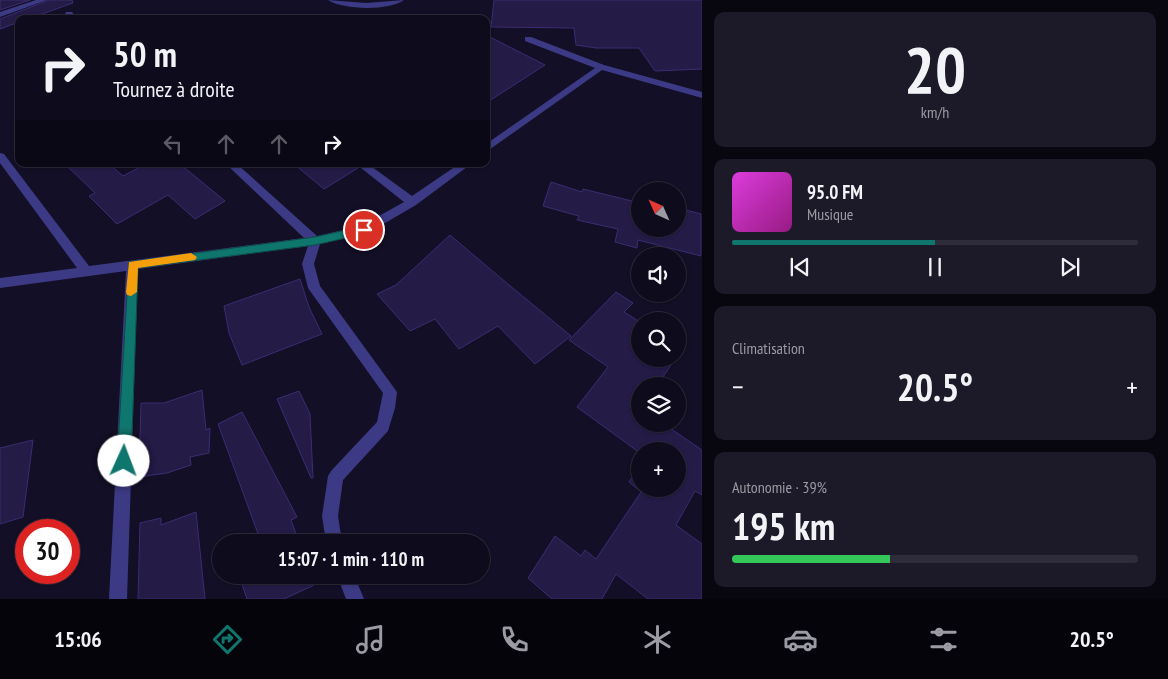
<!DOCTYPE html>
<html lang="fr">
<head>
<meta charset="utf-8">
<style>
  body { margin:0; font-family:"PT Sans Narrow",sans-serif; background:#1c1929; color:#f1f3f6; height:100vh; display:flex; flex-direction:column; font-size:19px; white-space:nowrap }
  * { box-sizing:border-box; margin:0 }
  p { font-size:16px; color:#9b9ba3 }
  .icon { flex:none; width:28px; height:28px; fill:none; stroke:currentColor; stroke-width:2; stroke-linecap:round; stroke-linejoin:round }
  .map { position:relative; flex:1; overflow:hidden }
  .drawer { display:flex; flex-direction:column; gap:12px; padding:12px; background:#08060f; width:466px }
  .drawer>* { flex:none }
  .hud { position:absolute; left:15px; top:15px; width:475px; height:152px; border-radius:10px; box-shadow:0 1px 4px #0004,0 0 0 1px #2e2b3b; background:#0e0b1c; color:#f1f3f6; overflow:hidden }
  .needle { width:32px; rotate:315deg }
  .fabs { position:absolute; left:631px; top:182px; display:grid; gap:10px }
  .fabs a { display:grid; place-items:center; width:55px; height:55px; border-radius:50%; background:#0e0b1c; box-shadow:0 1px 4px #0004,0 0 0 1px #2e2b3b; font-size:25px }
  .speed { position:absolute; left:15px; top:519px; display:flex; gap:10px; font-size:25px; font-weight:700; text-align:center }
  .speed>* { display:grid; place-content:center; width:65px; height:65px; border-radius:50%; background:#0e0b1c; box-shadow:0 1px 4px #0004,0 0 0 1px #2e2b3b; line-height:1 }
  .speed .limit { border:8px solid #d22; background:#fff; color:#111 }
  .pin { position:absolute; display:grid; place-items:center; width:42px; height:42px; color:#fff; margin:-21px; border:2px solid #fff; border-radius:50%; box-shadow:0 1px 5px #0007 }
  .me { position:absolute; width:55px; margin:-28px; rotate:2deg; stroke-linejoin:round; filter:drop-shadow(0 0 4px #0008) }
  .turn { display:flex; align-items:center; gap:18px; height:105px; padding:0 15px; font-size:22px }
  .turn .icon { width:65px; height:65px; stroke-width:2.5 }
  .turn b { display:block; font-size:35px; line-height:42px }
  .lanes { display:flex; align-items:center; height:48px; padding:0 15px; background:#0003; justify-content:center; gap:25px; direction:ltr }
  .lanes .off { opacity:.35 }
  .big { font-size:38px; font-weight:800; line-height:1.1 }
  .drawer .card { flex:1; display:flex; flex-direction:column; justify-content:center; gap:8px; min-width:0; padding:0 18px; border-radius:10px; background:#1c1929 }
  .drawer .dial { align-items:center; gap:0 }
  .dial b { font-size:65px; line-height:1 }
  .song { display:flex; align-items:center; gap:15px }
  .cover { width:60px; height:60px; border-radius:8px; background:linear-gradient(135deg,hsl(300 70% 55%),hsl(310 70% 35%)) }
  .played { height:5px; border-radius:2px; background:linear-gradient(90deg,#0f766e 50%,#2e2b3b 50%) }
  .keys { display:flex; justify-content:space-around; direction:ltr }
  .heat { display:flex; justify-content:space-between; align-items:center; font-size:28px; direction:ltr }
  .charge { height:8px; border-radius:4px; background:linear-gradient(90deg,#34c759 39%,#2e2b3b 0) }
  .trip { position:absolute; left:212px; top:534px; width:278px; height:50px; border-radius:25px; background:#0e0b1c; box-shadow:0 1px 4px #0004,0 0 0 1px #2e2b3b; font-weight:800; line-height:50px; text-align:center }
  .dock { display:flex; height:80px; justify-content:space-around; align-items:center; background:#06040b; color:#9b9ba3 }
  .dock .icon { width:35px; height:35px }
  .dock .on { color:#0f766e }
  .dock b { font-size:22px; color:#f1f3f6 }
  main { display:flex; flex:1; min-height:0 }
  .map>svg:first-child { display:block }
  .building { fill:#241b47; stroke:#3b2d73 }
  .lines { fill:none; stroke-linecap:round; stroke-linejoin:round }
  .minor { fill:#3d3a85; fill-rule:evenodd }
  .route { fill:#0f766e; stroke:#0a4d48 }
  .slow { fill:#f59e0b }
</style>
</head>
<body>
<main>
<div class="map">
<svg width="702" height="599" viewBox="0 0 702 599">
  <rect width="100%" height="100%" fill="#130f26"/>
  <g class="building">
    <path d="M0 0H30L0 10Z"/>
    <path d="M49 0H72L73 3 28 19H19V22L0 29V19Z"/>
    <path d="M494 0H702V69L655 71 639 48H596L576 45 574 28 491 27Z"/>
    <path d="M486 35 545 65 486 103Z"/>
    <path d="M65 164H109L123 176 146 164H180L225 201 195 219 168 195 117 224 89 196 95 193Z"/>
    <path d="M294 164H354L358 168 324 189Z"/>
    <path d="M551 182 582 192 583 189 640 203V229H678V208L701 214V256L638 240 637 248 615 242 618 229 577 220 579 216 543 206Z"/>
    <path d="M450 235 509 285 571 336 535 364 498 326 459 349 435 319 410 331 377 294 396 285Z"/>
    <path d="M300 279 309 307 322 334 242 365 229 333 224 306Z"/>
    <path d="M616 292 633 303 624 312 640 322V359H675L657 386H640V424H664L702 450V495L695 491 676 525 702 544V599H648L616 574 602 599H552L528 578 555 536 581 556 585 550 596 559 641 492 629 482 640 465V489H678V451H640V453L577 407 608 367 569 340Z"/>
    <path d="M202 390 206 430 210 428 209 453 190 457 191 465 167 473 139 477 141 403H164Z"/>
    <path d="M299 391 310 414 313 478H311L277 399Z"/>
    <path d="M242 412 297 517 291 520 299 542H261L218 424Z"/>
    <path d="M33 440 23 517 0 524V448Z"/>
    <path d="M196 512 205 599H138L140 523 161 518V525Z"/>
    <path d="M239 575H311L314 585 284 599H247Z"/>
  </g>
  <g class="lines">
    <g class="minor">
      <path d="M36 0H47L0 17V12Z"/>
      <path d="M328 0 366 3 404 0C389 11 343 10 328 0Z"/>
      <path d="M66 12H72L78 19H69L65 14Z"/>
      <path d="M525 37H531L604 65 702 92V98L602 70 486 152V144L595 68 525 41Z"/>
      <path d="M0 153 4 154 89 266 304 238 226 164H237L317 236 361 226 404 202 356 164H368L412 196 459 164H471L416 205 368 233 320 244 314 264 320 286 397 392 395 408 388 431 343 480 338 516 342 542H326L322 516 328 476 331 471 377 422 383 393 308 288 302 264 308 246 138 269 127 599H109L126 271 0 288V278L77 268 0 163Z"/>
      <path d="M337 575H354L364 599H346Z"/>
    </g>
  </g>
  <path class="route" d="M364 226 368 227 369 230 368 233 315 245 138 268 131 461 129 466 124 468 119 466 117 461 129 262 315 237Z"/>
  <path class="slow" d="M191 253 197 257 195 260 138 268 137 292 131 296 127 295 126 292 129 262Z"/>
</svg>
<div class="fabs">
<a><svg class="needle" viewBox="-14 -14 28 28"><path d="M0-13l5 13h-10z" fill="#e53935"/><path d="M0 13l5-13h-10z" fill="#9b9ba3"/></svg></a>
<a><svg class="icon" aria-label="sound" viewBox="0 0 24 24"><path d="M4 9h4l5-4v14l-5-4H4zM17 9q2 3 0 6"/></svg></a>
<a><svg class="icon" aria-label="search" viewBox="0 0 24 24"><circle cx="10" cy="10" r="6"/><path d="M15 15l6 6"/></svg></a>
<a><svg class="icon" aria-label="layers" viewBox="0 0 24 24"><path d="M12 4l9 5-9 5-9-5zM3 14l9 5 9-5"/></svg></a>
<a>+</a>
</div>
<div class="speed"><div class="limit">30</div></div>
<div class="pin" style="left:364px;top:230px;background:#d93025"><svg class="icon" aria-label="arrive" viewBox="0 0 24 24"><path d="M6 21V4h12l-3 4 3 4H6"/></svg></div>
<svg class="me" style="left:124px;top:461px" viewBox="-20 -20 40 40"><circle r="19" fill="#fff"/><path d="M0-13L10 11 0 6-10 11z" fill="#0f766e"/></svg>
<div class="trip">15:07 · 1 min · 110 m</div>
<div class="hud">
<div class="turn"><svg class="icon" aria-label="right" viewBox="0 0 24 24"><path d="M7 20v-9h11M14 6l5 5-5 5"/></svg><div><b>50 m</b>Tournez à droite</div></div>
<div class="lanes"><svg class="icon off" aria-label="left" viewBox="0 0 24 24"><path d="M17 20v-9H6M10 6l-5 5 5 5"/></svg><svg class="icon off" aria-label="ahead" viewBox="0 0 24 24"><path d="M12 20V5M6 11l6-6 6 6"/></svg><svg class="icon off" aria-label="ahead" viewBox="0 0 24 24"><path d="M12 20V5M6 11l6-6 6 6"/></svg><svg class="icon" aria-label="right" viewBox="0 0 24 24"><path d="M7 20v-9h11M14 6l5 5-5 5"/></svg></div>
</div>
</div>
<section class="drawer">
<div class="card dial"><b>20</b><p>km/h</p></div>
<div class="card">
<div class="song"><i class="cover"></i><div><b>95.0 FM</b><p>Musique</p></div></div>
<div class="played"></div>
<div class="keys"><svg class="icon" aria-label="previous" viewBox="0 0 24 24"><path d="M18 5L8 12l10 7zM5 5v14"/></svg><svg class="icon" aria-label="pause" viewBox="0 0 24 24"><path d="M8 5v14M16 5v14"/></svg><svg class="icon" aria-label="next" viewBox="0 0 24 24"><path d="M6 5l10 7-10 7zM19 5v14"/></svg></div>
</div>
<div class="card"><p>Climatisation</p>
<div class="heat"><a>−</a><b class="big">20.5°</b><a>+</a></div>
</div>
<div class="card"><p>Autonomie · 39%</p><b class="big">195 km</b><div class="charge"></div></div>
</section>
</main>
<nav class="dock">
<b>15:06</b>
<svg class="icon on" aria-label="directions" viewBox="0 0 24 24"><path d="M12 3l9 9-9 9-9-9zM9 14v-3h6M13 9l2 2-2 2"/></svg>
<svg class="icon" aria-label="music" viewBox="0 0 24 24"><path d="M9 18V5l10-2v13"/><circle cx="6" cy="18" r="3"/><circle cx="16" cy="16" r="3"/></svg>
<svg class="icon" aria-label="phone" viewBox="0 0 24 24"><path d="M5 4h4l2 5-3 2q2 4 5 5l2-3 5 2v4C11 20 4 13 5 4z"/></svg>
<svg class="icon" aria-label="climate" viewBox="0 0 24 24"><path d="M12 3v18M4 7l16 10M4 17L20 7"/></svg>
<svg class="icon" aria-label="car" viewBox="0 0 24 24"><path d="M5 17H2v-5l4-1 3-4h7l3 4 3 1v5h-3M9 17h6M6 11h13"/><circle cx="7" cy="17" r="2"/><circle cx="17" cy="17" r="2"/></svg>
<svg class="icon" aria-label="filters" viewBox="0 0 24 24"><path d="M4 7h16M4 17h16"/><circle cx="9" cy="7" r="2"/><circle cx="15" cy="17" r="2"/></svg>
<b>20.5°</b>
</nav>
</body>
</html>
